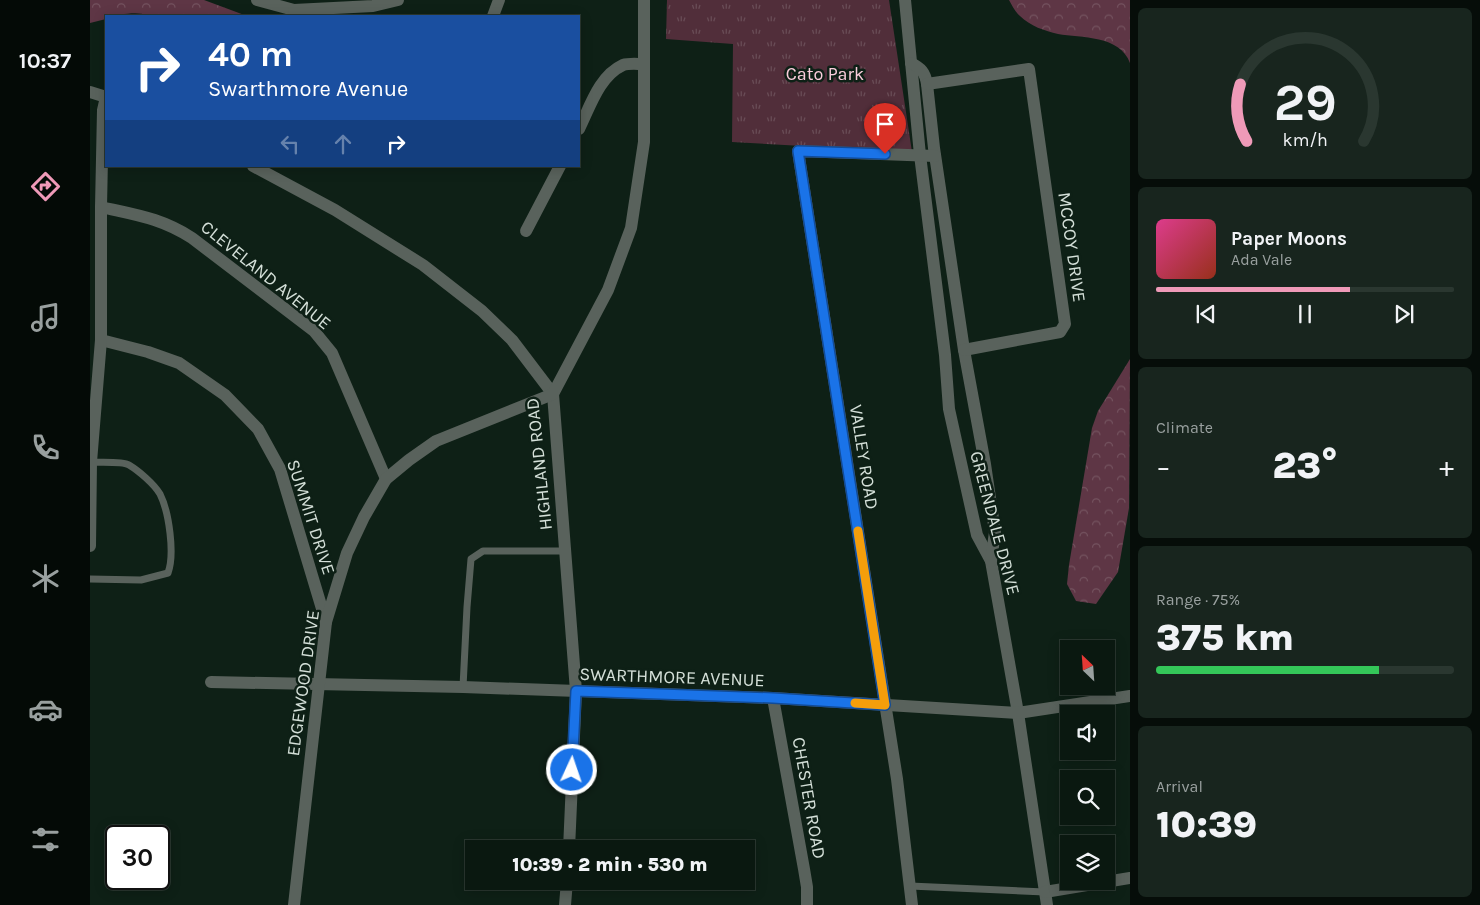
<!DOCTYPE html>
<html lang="en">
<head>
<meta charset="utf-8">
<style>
  body { margin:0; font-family:Karla,sans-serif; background:#18251e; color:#f1f3f6; height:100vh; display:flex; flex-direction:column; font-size:19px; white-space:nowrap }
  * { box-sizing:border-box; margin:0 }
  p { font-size:16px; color:#99a09f }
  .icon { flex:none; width:28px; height:28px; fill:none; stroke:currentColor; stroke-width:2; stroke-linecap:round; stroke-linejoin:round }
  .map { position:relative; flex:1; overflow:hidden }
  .sheet { display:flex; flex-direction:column; gap:8px; padding:8px; background:#060d09; width:350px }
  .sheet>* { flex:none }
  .banner { position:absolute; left:15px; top:15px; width:475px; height:152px; border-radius:0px; box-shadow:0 2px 12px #0003,0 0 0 1px #2a3730; background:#1a4fa0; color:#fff; overflow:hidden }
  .needle { width:32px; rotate:335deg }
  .fabs { position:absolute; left:970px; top:640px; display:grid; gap:10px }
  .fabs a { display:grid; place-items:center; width:55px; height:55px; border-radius:0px; background:#0a1810; box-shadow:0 2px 12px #0003,0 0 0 1px #2a3730; font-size:25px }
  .speed { position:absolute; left:15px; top:825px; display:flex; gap:10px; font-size:25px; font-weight:700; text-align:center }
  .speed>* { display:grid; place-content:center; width:65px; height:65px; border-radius:50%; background:#0a1810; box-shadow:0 2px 12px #0003,0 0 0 1px #2a3730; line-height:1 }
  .speed .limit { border:2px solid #111; border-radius:8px; background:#fff; color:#111 }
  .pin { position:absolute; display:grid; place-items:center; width:42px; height:42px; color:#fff; margin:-51px -21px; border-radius:50% 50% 50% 0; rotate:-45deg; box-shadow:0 0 5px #0007 }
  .pin .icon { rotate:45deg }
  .me { position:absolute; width:55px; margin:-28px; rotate:3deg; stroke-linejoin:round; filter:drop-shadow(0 0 4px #0008) }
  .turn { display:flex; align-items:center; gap:18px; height:105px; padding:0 20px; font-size:22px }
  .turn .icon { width:65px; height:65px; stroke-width:2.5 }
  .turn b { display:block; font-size:35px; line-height:42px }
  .lanes { display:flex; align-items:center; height:48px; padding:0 20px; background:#0003; justify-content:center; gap:25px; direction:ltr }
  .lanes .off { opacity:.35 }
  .big { font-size:38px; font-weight:800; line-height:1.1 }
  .sheet .tile { flex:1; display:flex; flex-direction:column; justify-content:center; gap:8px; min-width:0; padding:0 18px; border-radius:8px; background:#18251e }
  .sheet .dial { align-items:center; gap:0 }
  .dial svg { height:130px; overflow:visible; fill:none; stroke:#2a3730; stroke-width:7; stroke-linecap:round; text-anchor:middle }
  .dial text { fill:#f1f3f6; stroke:none }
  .song { display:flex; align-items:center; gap:15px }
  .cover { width:60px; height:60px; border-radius:8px; background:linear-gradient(135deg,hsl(330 70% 55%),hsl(10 70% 35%)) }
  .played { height:5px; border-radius:2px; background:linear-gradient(90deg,#ef9ab8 65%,#2a3730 65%) }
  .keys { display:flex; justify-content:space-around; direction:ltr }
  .heat { display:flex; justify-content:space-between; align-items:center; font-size:28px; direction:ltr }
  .charge { height:8px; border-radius:4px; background:linear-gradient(90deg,#34c759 75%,#2a3730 0) }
  .trip { position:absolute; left:375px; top:840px; width:290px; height:50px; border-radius:0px; background:#0a1810; box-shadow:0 2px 12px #0003,0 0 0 1px #2a3730; font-weight:800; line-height:50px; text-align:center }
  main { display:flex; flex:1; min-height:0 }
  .tabs { display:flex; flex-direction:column; width:90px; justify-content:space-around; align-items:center; background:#040a06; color:#99a09f }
  .tabs .icon { width:35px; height:35px }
  .tabs .current { color:#ef9ab8 }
  .tabs b { font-size:22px; color:#f1f3f6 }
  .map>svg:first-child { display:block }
  .forest { fill:url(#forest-crowns) }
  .park { fill:url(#park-tufts) }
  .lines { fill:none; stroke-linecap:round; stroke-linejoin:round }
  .lane { stroke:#59625c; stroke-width:7 }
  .street { stroke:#59625c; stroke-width:12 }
  .route-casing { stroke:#114b97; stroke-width:12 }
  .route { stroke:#1a73e8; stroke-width:9 }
  .slow { stroke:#f59e0b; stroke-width:9 }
  .labels { text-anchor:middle; stroke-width:5; stroke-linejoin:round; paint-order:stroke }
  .park-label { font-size:18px; fill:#fbcddc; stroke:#0e2016 }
  .street-label { font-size:18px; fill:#d5e0d9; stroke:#0e2016 }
</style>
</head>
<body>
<main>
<nav class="tabs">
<b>10:37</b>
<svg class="icon current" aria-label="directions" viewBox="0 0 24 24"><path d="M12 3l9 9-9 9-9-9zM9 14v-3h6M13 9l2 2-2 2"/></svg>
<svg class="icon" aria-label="music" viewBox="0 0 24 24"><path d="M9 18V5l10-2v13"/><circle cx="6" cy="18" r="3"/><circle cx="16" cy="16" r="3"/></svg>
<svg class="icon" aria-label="phone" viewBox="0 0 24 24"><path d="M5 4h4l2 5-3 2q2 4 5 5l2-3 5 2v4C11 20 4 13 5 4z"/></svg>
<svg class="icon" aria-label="climate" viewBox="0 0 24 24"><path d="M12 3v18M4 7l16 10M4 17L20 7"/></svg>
<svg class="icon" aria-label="car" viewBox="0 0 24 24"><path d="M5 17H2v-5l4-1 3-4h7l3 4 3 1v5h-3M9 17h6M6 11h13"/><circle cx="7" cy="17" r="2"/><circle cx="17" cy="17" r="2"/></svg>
<svg class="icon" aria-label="filters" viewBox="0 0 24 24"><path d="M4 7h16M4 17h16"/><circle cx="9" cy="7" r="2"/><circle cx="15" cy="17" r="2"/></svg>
</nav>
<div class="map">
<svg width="1040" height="905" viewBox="0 0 1040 905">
  <defs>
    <pattern id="forest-crowns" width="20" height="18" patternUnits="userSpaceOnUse" patternTransform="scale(1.25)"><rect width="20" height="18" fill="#5e3645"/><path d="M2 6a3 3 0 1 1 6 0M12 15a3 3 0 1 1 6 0" fill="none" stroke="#74535f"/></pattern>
    <pattern id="park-tufts" width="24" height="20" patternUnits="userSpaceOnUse" patternTransform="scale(1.25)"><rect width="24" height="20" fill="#512e3a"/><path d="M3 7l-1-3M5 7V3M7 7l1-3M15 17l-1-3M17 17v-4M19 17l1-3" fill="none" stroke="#694c56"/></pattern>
  </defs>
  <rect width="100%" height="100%" fill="#0e2016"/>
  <g class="forest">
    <path d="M0 0H114L157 16H57C48 10 28 16 16 16V19L0 23Z"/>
    <path d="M919 0H1040V63C1030 35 991 38 968 34 955 31 940 26 930 16 925 12 922 5 919 0Z"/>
    <path d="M1040 359 1039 508 1028 572 1006 604 986 601 977 584 979 565 1002 428 1008 411Z"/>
  </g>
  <path class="park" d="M577 0H799L822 152 642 142 643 44 576 39Z"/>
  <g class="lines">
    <g class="lane">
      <path d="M0 579 51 580 78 573C85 554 79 512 70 494 64 484 49 471 39 465 32 461 10 463 1 462"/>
      <path d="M373 687 377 607 381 559 393 551H475"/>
      <path d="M820 886 955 892"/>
    </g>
    <g class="street">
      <path d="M167 0 204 10 210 14"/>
      <path d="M815 0 830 155 855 355 859 409 887 535 901 561 928 713 957 905"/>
      <path d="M204 10 283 6 308 0"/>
      <path d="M403 16 409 0"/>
      <path d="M821 63C831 68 835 72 837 84L844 148 874 350 895 464 905 532 901 561"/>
      <path d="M837 84 939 69 975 324 970 332 874 350"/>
      <path d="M0 92 16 97"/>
      <path d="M489 129C500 107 509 76 533 65 539 63 547 64 553 64"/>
      <path d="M163 166 245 210 333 265 392 311 422 340 463 394 486 691 479 849"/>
      <path d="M11 207C46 215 71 218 102 238L224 331 242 353 296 479"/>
      <path d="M436 231 470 166"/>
      <path d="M11 340 58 352 89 363 135 395 168 429 190 469 236 622"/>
      <path d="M0 546 1 462 11 340V207L13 110 16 97"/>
      <path d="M121 682 373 687 683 698 928 713 1040 696"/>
      <path d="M683 698 714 869 717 887V905"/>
      <path d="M955 892 1040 878"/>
      <path d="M204 905 236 622 257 553 274 517 296 479 319 460 346 441 463 394 518 290 541 228 554 142V0"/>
      <path d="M475 905 477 881"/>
      <path d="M822 905 807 779 708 151 845 156"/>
    </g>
  </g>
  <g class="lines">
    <g class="route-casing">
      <path id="route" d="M482 770 486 691 683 698 795 705 708 151 795 154"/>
    </g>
    <use href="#route" class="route"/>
    <path class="slow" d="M765 703 795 705 768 531"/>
  </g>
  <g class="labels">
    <g class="park-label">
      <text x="735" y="80">Cato Park</text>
    </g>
    <g class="street-label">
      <text transform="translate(982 247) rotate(82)" y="6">MCCOY DRIVE</text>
      <text transform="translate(176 275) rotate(39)" y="6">CLEVELAND AVENUE</text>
      <text transform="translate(774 457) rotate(81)" y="6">VALLEY ROAD</text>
      <text transform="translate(449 464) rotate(-96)" y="6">HIGHLAND ROAD</text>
      <text transform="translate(221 517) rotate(72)" y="6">SUMMIT DRIVE</text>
      <text transform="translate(905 523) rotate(75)" y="6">GREENDALE DRIVE</text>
      <text transform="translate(582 677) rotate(2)" y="6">SWARTHMORE AVENUE</text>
      <text transform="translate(213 683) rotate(-82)" y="6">EDGEWOOD DRIVE</text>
      <text transform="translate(719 798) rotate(80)" y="6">CHESTER ROAD</text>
    </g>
  </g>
</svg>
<div class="fabs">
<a><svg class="needle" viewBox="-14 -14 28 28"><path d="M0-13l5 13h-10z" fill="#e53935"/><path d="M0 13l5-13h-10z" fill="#99a09f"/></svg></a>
<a><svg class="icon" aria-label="sound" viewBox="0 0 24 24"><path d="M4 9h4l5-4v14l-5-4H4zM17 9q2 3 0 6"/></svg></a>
<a><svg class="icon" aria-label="search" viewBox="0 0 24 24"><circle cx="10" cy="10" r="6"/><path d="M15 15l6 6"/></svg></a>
<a><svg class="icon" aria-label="layers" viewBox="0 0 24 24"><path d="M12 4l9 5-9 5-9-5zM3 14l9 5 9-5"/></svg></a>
</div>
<div class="speed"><div class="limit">30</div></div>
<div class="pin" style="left:795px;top:154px;background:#d93025"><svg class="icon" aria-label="arrive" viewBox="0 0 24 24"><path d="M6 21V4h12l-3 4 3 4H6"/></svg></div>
<svg class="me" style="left:482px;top:770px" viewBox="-20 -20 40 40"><circle r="17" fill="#1a73e8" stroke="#fff" stroke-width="3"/><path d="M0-11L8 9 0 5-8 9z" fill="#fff"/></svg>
<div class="trip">10:39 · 2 min · 530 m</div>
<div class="banner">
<div class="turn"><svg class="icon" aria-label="right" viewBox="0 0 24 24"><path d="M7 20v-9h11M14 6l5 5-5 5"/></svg><div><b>40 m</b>Swarthmore Avenue</div></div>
<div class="lanes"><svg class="icon off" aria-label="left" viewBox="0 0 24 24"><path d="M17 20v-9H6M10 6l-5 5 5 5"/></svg><svg class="icon off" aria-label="ahead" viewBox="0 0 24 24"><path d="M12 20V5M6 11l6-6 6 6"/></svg><svg class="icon" aria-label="right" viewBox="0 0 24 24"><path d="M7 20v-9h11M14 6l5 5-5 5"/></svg></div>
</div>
</div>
<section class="sheet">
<div class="tile dial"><svg viewBox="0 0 100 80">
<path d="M14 69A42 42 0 1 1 86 69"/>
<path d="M14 69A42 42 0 0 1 10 34" stroke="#ef9ab8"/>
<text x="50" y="56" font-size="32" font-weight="700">29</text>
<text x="50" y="72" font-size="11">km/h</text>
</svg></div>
<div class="tile">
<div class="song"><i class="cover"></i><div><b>Paper Moons</b><p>Ada Vale</p></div></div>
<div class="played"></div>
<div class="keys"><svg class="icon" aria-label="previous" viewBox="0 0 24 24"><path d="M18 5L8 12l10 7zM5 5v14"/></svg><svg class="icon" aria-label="pause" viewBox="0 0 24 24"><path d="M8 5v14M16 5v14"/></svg><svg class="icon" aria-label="next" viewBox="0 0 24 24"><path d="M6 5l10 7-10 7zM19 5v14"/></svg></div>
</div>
<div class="tile"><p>Climate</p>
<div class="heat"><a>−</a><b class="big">23°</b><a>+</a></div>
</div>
<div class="tile"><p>Range · 75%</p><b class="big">375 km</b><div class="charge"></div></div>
<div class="tile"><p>Arrival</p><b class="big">10:39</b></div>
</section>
</main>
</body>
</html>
